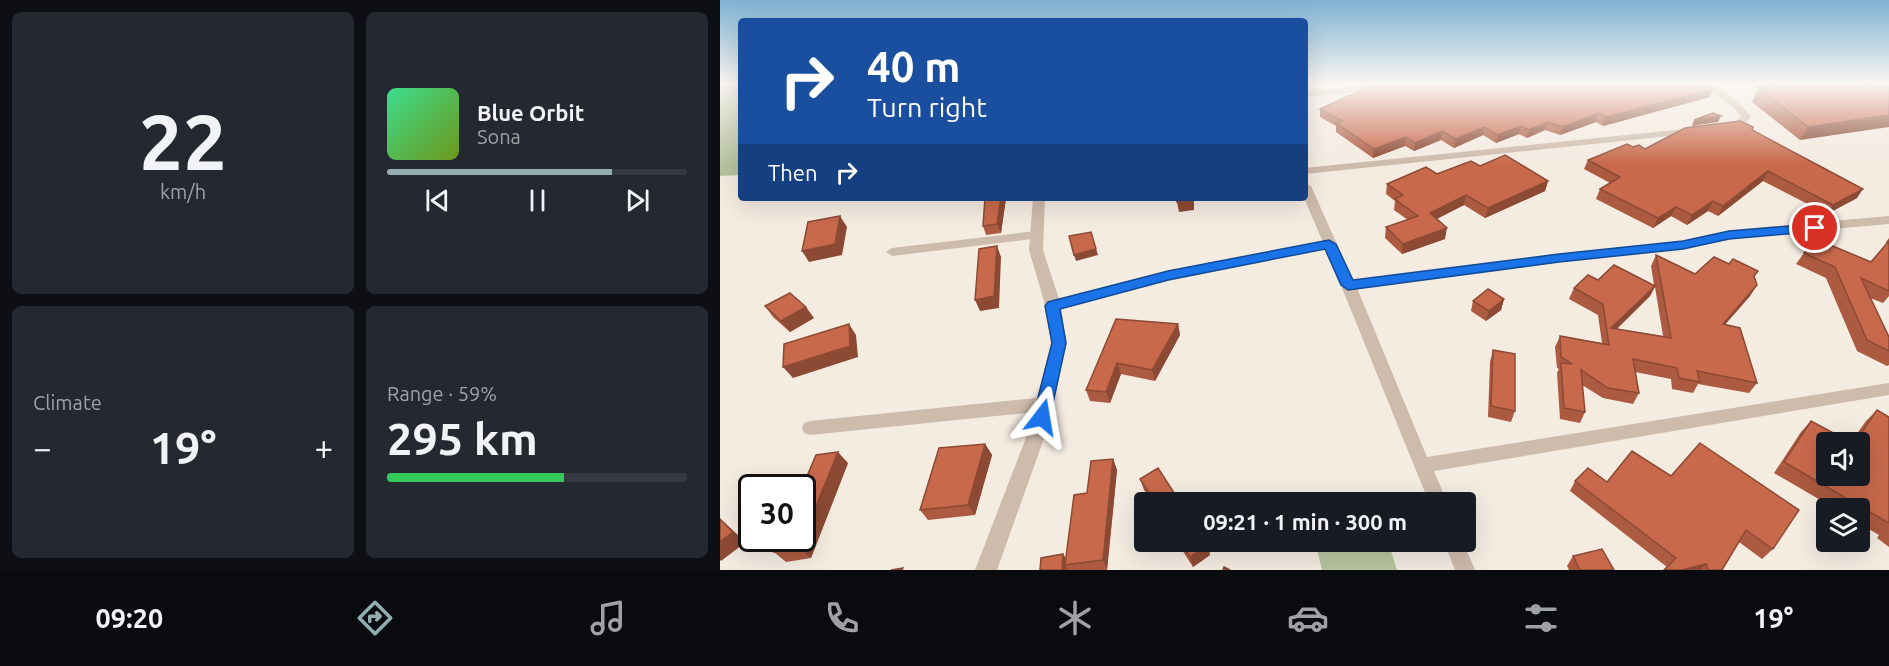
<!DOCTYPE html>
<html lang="en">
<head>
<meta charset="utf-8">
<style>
  body { margin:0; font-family:Ubuntu,sans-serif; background:#242831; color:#f1f3f6; height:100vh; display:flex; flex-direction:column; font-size:22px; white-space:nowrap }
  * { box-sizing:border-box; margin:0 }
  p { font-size:20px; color:#9ea1a6 }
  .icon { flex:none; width:33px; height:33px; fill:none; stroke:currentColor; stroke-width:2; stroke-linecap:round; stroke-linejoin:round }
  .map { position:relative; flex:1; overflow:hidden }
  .drawer { display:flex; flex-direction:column; gap:12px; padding:12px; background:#0d0f14; width:720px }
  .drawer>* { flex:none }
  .guide { position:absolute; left:18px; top:18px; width:570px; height:183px; border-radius:6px; box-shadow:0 6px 24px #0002; background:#1a4fa0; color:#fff; overflow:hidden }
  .controls { position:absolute; left:1096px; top:432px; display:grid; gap:12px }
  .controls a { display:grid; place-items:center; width:54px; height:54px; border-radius:6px; background:#171b24; box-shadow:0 6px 24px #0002; font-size:30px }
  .speed { position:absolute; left:18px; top:474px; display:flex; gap:12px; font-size:30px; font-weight:700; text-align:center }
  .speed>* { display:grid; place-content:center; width:78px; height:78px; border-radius:50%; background:#171b24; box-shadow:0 6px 24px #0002; line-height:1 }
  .speed .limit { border:3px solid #111; border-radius:9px; background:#fff; color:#111 }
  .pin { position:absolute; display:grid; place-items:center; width:51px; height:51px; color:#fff; margin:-26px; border:3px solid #fff; border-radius:50%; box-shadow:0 2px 6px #0007 }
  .me { position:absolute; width:66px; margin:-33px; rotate:14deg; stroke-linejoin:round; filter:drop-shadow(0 0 4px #0008) }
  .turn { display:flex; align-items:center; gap:21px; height:126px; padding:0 30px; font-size:27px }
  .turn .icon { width:78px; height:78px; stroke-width:2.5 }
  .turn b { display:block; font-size:42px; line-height:51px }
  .then { display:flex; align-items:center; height:57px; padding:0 30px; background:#0003; gap:12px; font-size:22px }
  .big { font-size:45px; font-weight:700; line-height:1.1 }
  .drawer .card { flex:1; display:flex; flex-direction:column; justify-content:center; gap:9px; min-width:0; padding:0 21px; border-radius:9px; background:#242831 }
  .drawer .dial { align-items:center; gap:0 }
  .dial b { font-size:78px; line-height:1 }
  .song { display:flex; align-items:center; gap:18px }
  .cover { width:72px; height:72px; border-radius:9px; background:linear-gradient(135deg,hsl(150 70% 55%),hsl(80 70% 35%)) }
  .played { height:6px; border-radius:3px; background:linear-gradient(90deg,#92aeb2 75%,#363941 75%) }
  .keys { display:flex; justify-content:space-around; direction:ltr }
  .heat { display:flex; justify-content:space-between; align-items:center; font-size:33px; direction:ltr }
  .charge { height:9px; border-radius:4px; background:linear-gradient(90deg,#34c759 59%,#363941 0) }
  .drawer .tiles { flex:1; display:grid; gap:12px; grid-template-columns:repeat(2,1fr) }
  .trip { position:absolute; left:414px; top:492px; width:342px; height:60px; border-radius:6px; background:#171b24; box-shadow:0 6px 24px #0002; font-weight:700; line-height:60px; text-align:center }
  .menu { display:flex; height:96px; justify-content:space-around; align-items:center; background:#090b0e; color:#9ea1a6 }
  .menu .icon { width:42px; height:42px }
  .menu .on { color:#92aeb2 }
  .menu b { font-size:27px; color:#f1f3f6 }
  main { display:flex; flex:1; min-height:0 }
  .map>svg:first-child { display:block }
  .green { fill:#b8c4a0 }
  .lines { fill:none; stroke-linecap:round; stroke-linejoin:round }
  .lane { fill:#cdbbac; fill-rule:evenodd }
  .street { fill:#cdbbac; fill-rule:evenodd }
  .wall { fill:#ac5a40; fill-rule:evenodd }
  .shaded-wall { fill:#8c4a34 }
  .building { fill:#c8694b; stroke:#8c4a34; stroke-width:1.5 }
  .route { fill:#1a73e8; stroke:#114b97; stroke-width:1.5 }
</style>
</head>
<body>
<main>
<section class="drawer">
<div class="tiles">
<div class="card dial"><b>22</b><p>km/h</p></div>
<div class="card">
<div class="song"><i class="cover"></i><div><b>Blue Orbit</b><p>Sona</p></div></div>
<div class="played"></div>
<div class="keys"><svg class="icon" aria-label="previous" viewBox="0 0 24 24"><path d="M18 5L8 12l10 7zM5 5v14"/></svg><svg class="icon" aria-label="pause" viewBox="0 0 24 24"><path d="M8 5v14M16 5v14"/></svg><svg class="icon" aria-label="next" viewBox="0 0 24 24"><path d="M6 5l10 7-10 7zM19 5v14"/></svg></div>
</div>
<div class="card"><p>Climate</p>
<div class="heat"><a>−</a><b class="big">19°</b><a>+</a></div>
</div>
<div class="card"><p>Range · 59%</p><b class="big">295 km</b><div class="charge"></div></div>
</div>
</section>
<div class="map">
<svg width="1169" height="570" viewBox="0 0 1169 570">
  <rect width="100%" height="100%" fill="#f4ebe1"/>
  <g class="green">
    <path d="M0 84H21V175L0 176Z"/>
    <path d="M595 542H668L677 570H602Z"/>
  </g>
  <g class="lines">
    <g class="lane">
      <path d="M661 84H691L686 87 585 97V91Z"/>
      <path d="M981 84C1000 84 1020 102 1031 117 1024 126 1013 131 1001 129V125L1016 121 1021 117 1015 109Z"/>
      <path d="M974 128 979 131 978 133 585 174V168Z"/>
      <path d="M585 183 591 186 633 280 839 254 963 241 1022 229 1169 216V224L1022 237 963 249 839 262 637 288 707 457 1169 383V395L714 471 727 502H709C667 401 628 299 584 198Z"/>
      <path d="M316 231 320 232 322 235 320 238 172 256 166 252 172 248Z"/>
      <path d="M326 397 332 399 334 404 332 409 326 411 90 435 84 433 82 428 84 423 90 421Z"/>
      <path d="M724 542H743L755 570H735Z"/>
    </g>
    <path class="street" d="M313 198H325L323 250 339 299 448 271 609 240 616 244 609 248 448 281 341 309 347 343 327 430 277 570H255L309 430 331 343 324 301 309 250Z"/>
  </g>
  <g class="wall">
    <path d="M1031 84H1169L1080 140 1032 102 1038 89Z"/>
    <path d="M993 89 990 97 883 126 876 122 840 135 825 130 807 138 799 134 776 143 763 135 734 148 721 140 694 151 685 146 653 158 616 132V126L600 117V109Z"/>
    <path d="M1032 130 1137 198 1107 214 1043 181 998 216 988 211 967 225 951 216 933 228 876 199 880 189 890 183 864 169 868 160 913 147 925 149Z"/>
    <path d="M760 166 828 181 825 191 765 218 744 205 717 219 725 239 682 254 665 238 666 227 688 220 674 210 675 201 666 194 667 184Z"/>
    <path d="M286 198 281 233 266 235 263 226Z"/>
    <path d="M1169 238V296L1163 303 1150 298 1169 337V365L1167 366 1137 351 1106 278 1076 264 1084 253 1151 262 1167 244 1166 242Z"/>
    <path d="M936 255 975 274 1034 277 1030 296 1005 324 1037 383 1029 393 978 384 973 393 952 389 951 379 915 372 919 393 913 404 883 398 862 385 865 412 860 423 840 419 837 373 839 369 837 368 835 347 840 336 882 343 878 315 849 299 854 288 878 280 934 285 931 266ZM935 287 943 336 897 329 930 296Z"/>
    <path d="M784 299 781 310 766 321 751 311 753 301Z"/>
    <path d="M45 306 94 318 70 332 53 317Z"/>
    <path d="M396 319 458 324 460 335 435 381 401 374 390 403 370 401 366 390Z"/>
    <path d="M773 350 795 411 791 422 768 417 770 362Z"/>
    <path d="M1157 410 1169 417V547L1157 538 1159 535 1140 524V508H1114L1054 473 1081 432 1091 421 1107 476 1140 442H1131L1146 421Z"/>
    <path d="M265 444 272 455 255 515 208 520 200 510Z"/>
    <path d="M912 451 1053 549 1042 559 1019 542 1002 570H944L947 567 850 491 855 481 887 482Z"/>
    <path d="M393 459 397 470 387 570H320L343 554 346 558Z"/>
    <path d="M128 463 91 558 66 562 54 552Z"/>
    <path d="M420 479 460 502H432L424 490Z"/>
    <path d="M457 542H486L488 545 490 555 473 567Z"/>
    <path d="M853 556 894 570H849L847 566Z"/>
  </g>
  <g class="shaded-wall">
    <path d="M1142 84H1169V88L1142 91Z"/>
    <path d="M993 89 990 97 883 126 886 117Z"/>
    <path d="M879 113 876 122 840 135 843 127Z"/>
    <path d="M1169 115V127L1080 140 1088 127Z"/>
    <path d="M1001 116 998 122 972 126 974 120Z"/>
    <path d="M827 122 825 130 807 138 809 130Z"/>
    <path d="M801 126 799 134 776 143 778 135Z"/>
    <path d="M764 127 763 135 734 148 736 139Z"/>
    <path d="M722 131 721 140 694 151 695 143Z"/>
    <path d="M686 137 685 146 653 158 654 149Z"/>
    <path d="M1048 171 1043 181 998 216 1003 206Z"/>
    <path d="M828 181 825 191 765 218 768 208Z"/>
    <path d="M1143 189 1137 198 1107 214 1113 205Z"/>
    <path d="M746 195 744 205 708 223 710 213Z"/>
    <path d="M281 198H286L281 233 277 224Z"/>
    <path d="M472 198H474V210L459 212 457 202Z"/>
    <path d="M993 201 988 211 967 225 972 215Z"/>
    <path d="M956 207 951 216 933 228 938 218Z"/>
    <path d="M120 216 127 227 122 255 89 262 82 251Z"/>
    <path d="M727 228 725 239 682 254 683 244Z"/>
    <path d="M277 246 281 257 279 308 260 311 255 300Z"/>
    <path d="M376 249 378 255 356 261 354 255Z"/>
    <path d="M1037 285 1030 296 996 335 1003 324Z"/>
    <path d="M935 286 930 296 888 337 891 328Z"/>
    <path d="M784 299 781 310 766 321 769 311Z"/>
    <path d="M86 307 94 318 70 332 61 321Z"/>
    <path d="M129 324 136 335 138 357 73 378 63 367Z"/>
    <path d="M458 324 460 335 435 381 432 370Z"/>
    <path d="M397 363 401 374 390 403 386 392Z"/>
    <path d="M265 444 272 455 255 515 248 505Z"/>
    <path d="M118 452 128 463 91 558 79 548Z"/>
    <path d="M393 459 397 470 387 570 383 560Z"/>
    <path d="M0 519 26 542 1 561 0 560Z"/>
    <path d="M488 545 490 555 473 567 470 557Z"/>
    <path d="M343 554 348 563 345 565 348 570H342Z"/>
    <path d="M986 564 980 570H962Z"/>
  </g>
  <g class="building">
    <path d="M655 84H985L993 89 886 117 879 113 843 127 827 122 809 130 801 126 778 135 764 127 736 139 722 131 695 143 686 137 654 149 616 123 623 121 600 109Z"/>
    <path d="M1053 84H1144L1150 88 1169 86V115L1088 127 1039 89 1058 88Z"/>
    <path d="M993 113 1001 116 974 120Z"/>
    <path d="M1020 121 1033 127 1032 130 1143 189 1113 205 1048 171 1003 206 993 201 972 215 956 207 938 218 880 189 900 177 868 160 907 144 913 147 919 145 925 149 965 128Z"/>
    <path d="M785 155 828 181 768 208 746 195 710 213 727 228 683 244 666 227 698 216 675 199 683 195 667 184 706 167 717 174 751 161 760 166Z"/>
    <path d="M265 198H281L277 224 263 226Z"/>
    <path d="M456 198H472V200L457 202Z"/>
    <path d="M120 216 115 244 82 251 88 222Z"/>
    <path d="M371 232 376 249 354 255 349 236Z"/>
    <path d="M1096 239 1151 262 1169 241V291L1141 278 1169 337V351L1147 340 1115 267 1084 253Z"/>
    <path d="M277 246 274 296 255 300 259 249Z"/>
    <path d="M936 255 975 274 994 257 1009 264 1013 259 1038 271 1034 276 1037 285 1003 324 1020 328 1037 383 977 371 980 382 959 378 957 368 913 359 919 393 888 388 861 370 865 412 844 408 841 363 852 364 841 357 840 336 889 345 883 304 854 288 868 275 878 280 894 265 935 286 891 328 951 338Z"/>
    <path d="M768 289 784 299 769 311 753 301Z"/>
    <path d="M70 293 86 307 61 321 45 306Z"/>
    <path d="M396 319 458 324 432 370 397 363 386 392 366 390Z"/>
    <path d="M129 324 130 346 63 367 64 344Z"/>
    <path d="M773 350 795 354V411L771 406Z"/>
    <path d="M1157 410 1169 417V523L1064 462 1091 421 1130 442H1107V476H1140V442H1135Z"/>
    <path d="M980 443 1079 510 1053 549 1026 530 1002 570H988L986 564 962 570H944L956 558 855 481 868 468 887 482 912 451 951 476Z"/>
    <path d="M265 444 248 505 200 510 219 448Z"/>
    <path d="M118 452 79 548 54 552 60 538H82V488L96 455Z"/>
    <path d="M393 459 383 560 345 565 354 495 367 493 371 461Z"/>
    <path d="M438 468 460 502H435L420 479Z"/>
    <path d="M0 519 13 532 0 542Z"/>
    <path d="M460 542H486L488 545 470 557Z"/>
    <path d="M882 549 894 570H860L853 556Z"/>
    <path d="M343 554 342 570H320L321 558Z"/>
    <path d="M504 567 510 570H503Z"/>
    <path d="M183 568 182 570H171Z"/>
  </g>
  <linearGradient id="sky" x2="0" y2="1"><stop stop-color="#7eb2d2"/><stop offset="0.51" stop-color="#faf6f2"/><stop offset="1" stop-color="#faf6f2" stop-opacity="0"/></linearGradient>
  <rect width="1169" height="164" fill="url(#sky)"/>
  <path class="route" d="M1095 224 1100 225 1101 228 1100 231 1009 239 963 249 839 262 628 290 621 285 605 249 448 280 340 309 346 343 330 417 328 422 322 424 316 422 313 417 332 343 325 306 328 302 448 271 609 240 616 244 633 280 839 254 963 241 1009 231Z"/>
</svg>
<div class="controls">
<a><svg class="icon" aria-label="sound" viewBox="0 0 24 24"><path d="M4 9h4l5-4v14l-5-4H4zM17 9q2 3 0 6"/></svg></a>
<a><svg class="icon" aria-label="layers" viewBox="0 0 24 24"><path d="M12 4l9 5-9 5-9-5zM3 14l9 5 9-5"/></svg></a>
</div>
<div class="speed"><div class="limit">30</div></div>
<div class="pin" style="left:1095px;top:228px;background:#d93025"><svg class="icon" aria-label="arrive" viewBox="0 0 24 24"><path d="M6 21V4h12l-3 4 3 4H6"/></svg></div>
<svg class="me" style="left:322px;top:417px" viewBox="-20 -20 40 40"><path d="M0-17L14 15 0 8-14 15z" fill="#1a73e8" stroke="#fff" stroke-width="4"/></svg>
<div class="trip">09:21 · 1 min · 300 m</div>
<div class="guide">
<div class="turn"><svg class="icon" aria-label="right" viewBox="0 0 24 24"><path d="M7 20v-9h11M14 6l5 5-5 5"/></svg><div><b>40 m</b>Turn right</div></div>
<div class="then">Then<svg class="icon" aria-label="right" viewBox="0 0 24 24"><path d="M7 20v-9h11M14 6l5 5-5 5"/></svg></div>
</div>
</div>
</main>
<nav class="menu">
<b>09:20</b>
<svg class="icon on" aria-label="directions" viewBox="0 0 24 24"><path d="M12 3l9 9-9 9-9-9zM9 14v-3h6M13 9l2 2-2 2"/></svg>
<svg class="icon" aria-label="music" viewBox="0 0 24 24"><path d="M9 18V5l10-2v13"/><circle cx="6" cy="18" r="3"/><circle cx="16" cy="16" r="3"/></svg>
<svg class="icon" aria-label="phone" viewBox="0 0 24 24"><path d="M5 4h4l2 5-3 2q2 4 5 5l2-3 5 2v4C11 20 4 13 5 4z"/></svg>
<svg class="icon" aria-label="climate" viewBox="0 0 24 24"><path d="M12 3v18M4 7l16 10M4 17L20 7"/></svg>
<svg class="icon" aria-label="car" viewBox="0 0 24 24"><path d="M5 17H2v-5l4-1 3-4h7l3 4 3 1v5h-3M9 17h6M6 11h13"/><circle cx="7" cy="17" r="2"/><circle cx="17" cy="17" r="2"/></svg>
<svg class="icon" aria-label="filters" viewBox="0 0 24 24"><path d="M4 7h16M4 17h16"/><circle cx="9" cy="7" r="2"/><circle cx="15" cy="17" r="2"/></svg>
<b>19°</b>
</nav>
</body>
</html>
